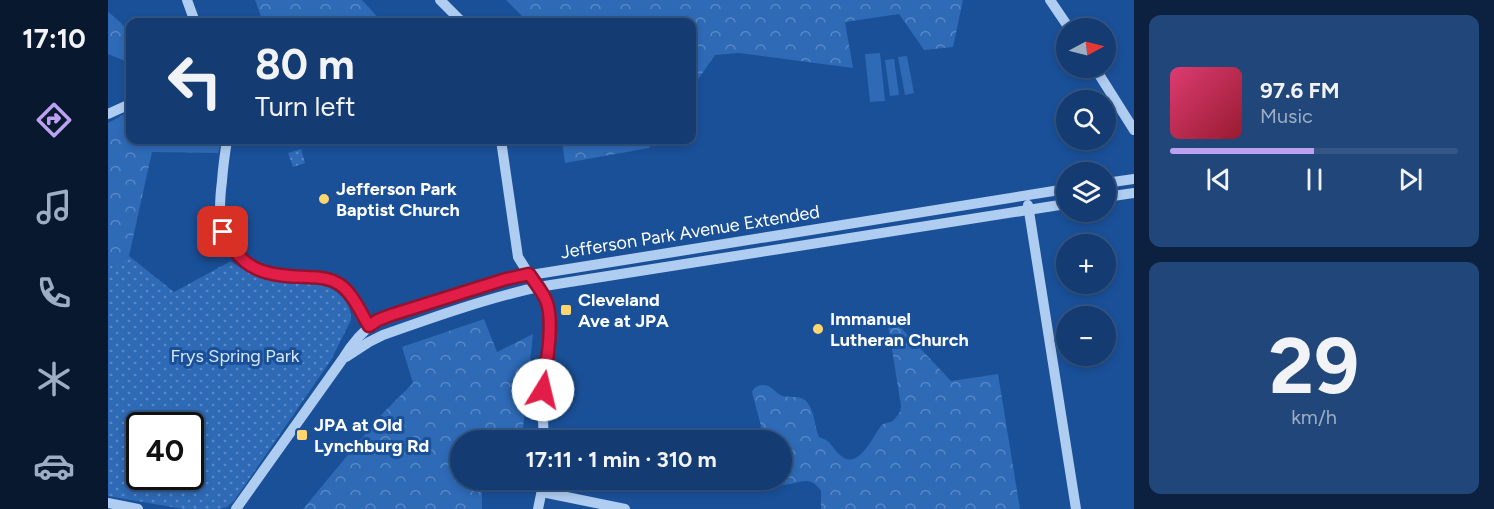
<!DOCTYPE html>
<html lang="en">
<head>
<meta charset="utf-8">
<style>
  body { margin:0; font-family:Figtree,sans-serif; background:#21477a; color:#f1f3f6; height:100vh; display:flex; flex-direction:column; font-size:22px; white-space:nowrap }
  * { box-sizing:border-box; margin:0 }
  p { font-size:20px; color:#9dadc4 }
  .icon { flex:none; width:33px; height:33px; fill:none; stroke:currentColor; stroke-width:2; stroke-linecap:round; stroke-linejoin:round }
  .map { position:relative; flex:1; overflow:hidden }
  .side { display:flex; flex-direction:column; gap:15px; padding:15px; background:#0b213f; width:360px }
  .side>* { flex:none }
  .guide { position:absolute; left:18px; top:18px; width:570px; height:126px; border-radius:12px; box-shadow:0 3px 9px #0003,0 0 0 2px #335684; background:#143c72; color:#f1f3f6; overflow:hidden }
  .needle { width:39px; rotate:83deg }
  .controls { position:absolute; left:948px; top:18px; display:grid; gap:12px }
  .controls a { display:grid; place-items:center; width:60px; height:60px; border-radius:50%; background:#143c72; box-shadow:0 3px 9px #0003,0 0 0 2px #335684; font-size:30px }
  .speed { position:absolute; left:18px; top:412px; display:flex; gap:12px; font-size:30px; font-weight:700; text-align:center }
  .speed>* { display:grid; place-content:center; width:78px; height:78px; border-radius:50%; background:#143c72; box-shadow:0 3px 9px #0003,0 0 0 2px #335684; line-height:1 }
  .speed .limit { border:3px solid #111; border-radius:9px; background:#fff; color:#111 }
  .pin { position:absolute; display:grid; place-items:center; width:51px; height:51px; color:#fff; margin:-26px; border-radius:12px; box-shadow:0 3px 9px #0006 }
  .me { position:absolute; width:66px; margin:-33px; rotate:9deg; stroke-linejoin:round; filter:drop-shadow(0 0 4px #0008) }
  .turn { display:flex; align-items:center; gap:21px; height:126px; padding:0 30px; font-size:27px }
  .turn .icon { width:78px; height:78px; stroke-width:2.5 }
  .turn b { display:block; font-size:42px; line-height:51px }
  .side .widget { flex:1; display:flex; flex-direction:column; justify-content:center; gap:9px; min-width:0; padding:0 21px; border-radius:12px; background:#21477a }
  .side .dial { align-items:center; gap:0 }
  .dial b { font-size:78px; line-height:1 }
  .song { display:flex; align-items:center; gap:18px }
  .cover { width:72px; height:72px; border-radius:9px; background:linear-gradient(135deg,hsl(340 70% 55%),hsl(350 70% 35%)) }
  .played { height:6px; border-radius:3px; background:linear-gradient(90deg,#bca0f2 50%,#335684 50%) }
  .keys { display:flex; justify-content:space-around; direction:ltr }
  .trip { position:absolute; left:342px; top:430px; width:342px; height:60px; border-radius:30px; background:#143c72; box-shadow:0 3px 9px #0003,0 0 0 2px #335684; font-weight:700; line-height:60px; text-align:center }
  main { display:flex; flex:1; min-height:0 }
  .tabs { display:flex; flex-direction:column; width:108px; justify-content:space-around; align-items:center; background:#08182e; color:#9dadc4 }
  .tabs .icon { width:42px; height:42px }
  .tabs .active { color:#bca0f2 }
  .tabs b { font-size:27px; color:#f1f3f6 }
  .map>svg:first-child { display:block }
  .forest { fill:url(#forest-crowns) }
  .park { fill:url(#park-dots); fill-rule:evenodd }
  .garden { fill:#2e6ab6 }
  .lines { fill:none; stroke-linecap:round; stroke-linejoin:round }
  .minor { stroke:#afccf1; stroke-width:10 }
  .route-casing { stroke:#92132f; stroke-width:15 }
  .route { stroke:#e11d48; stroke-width:10 }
  .poi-dot { fill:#ffd66e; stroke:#1a5098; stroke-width:2 }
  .labels { text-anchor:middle; stroke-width:6; stroke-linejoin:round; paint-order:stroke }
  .poi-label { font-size:18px; font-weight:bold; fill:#fff; stroke:#1a5098; text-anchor:start }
  .street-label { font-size:18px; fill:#fff; stroke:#1a5098 }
  .park-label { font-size:18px; fill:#d6e7fc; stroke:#1a5098 }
</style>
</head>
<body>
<main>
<nav class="tabs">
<b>17:10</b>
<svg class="icon active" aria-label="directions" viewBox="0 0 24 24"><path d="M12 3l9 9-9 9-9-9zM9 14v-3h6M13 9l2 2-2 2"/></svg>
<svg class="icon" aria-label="music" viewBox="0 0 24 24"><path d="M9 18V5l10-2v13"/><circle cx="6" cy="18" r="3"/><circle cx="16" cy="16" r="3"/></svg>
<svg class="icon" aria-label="phone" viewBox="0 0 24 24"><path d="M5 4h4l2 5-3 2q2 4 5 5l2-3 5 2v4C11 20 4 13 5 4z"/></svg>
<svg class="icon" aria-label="climate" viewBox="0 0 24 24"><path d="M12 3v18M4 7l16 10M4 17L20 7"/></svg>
<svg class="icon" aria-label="car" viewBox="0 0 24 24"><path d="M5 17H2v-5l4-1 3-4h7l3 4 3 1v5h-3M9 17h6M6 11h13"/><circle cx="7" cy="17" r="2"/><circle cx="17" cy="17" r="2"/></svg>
</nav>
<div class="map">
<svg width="1026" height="509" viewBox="0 0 1026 509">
  <defs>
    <pattern id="forest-crowns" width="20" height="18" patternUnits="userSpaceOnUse" patternTransform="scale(1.5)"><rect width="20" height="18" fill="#2e6ab6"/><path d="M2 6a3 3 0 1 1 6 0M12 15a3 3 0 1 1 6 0" fill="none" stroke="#5888c5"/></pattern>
    <pattern id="park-dots" width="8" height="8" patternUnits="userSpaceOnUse" patternTransform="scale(1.5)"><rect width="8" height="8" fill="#2e6ab6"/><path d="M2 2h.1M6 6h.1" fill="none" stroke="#5888c5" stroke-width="1.8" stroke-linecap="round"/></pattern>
  </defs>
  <rect width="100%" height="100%" fill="#1a5098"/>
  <g class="forest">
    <path d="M147 0H254L274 22H155Z"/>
    <path d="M398 0H855L845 47 816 50 791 14 737 22 745 68 631 53 607 55 584 88V22H420Z"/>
    <path d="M0 12C24 31 23 33 22 63L0 54Z"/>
    <path d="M22 111V140H114L110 153 44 152 21 256 0 267V123Z"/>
    <path d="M454 140H547L541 148 457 163Z"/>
    <path d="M778 312 843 381 890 374 912 509H713V491C701 473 690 485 674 485L668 480H674V441H657L644 392C646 388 649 385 655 385 663 384 668 394 675 396 683 398 692 395 698 401 707 410 706 426 711 437 725 442 723 447 732 455 750 472 765 436 773 426L775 424 785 421 792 412 793 406Z"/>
    <path d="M376 319 389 352 425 334 414 437H368L367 441H352V480H374V509H195L273 415 305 383 294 347Z"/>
  </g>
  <g class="park">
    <path d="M193 149 197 163 185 167 180 153Z"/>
    <path d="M21 256 66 292 123 261C135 271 153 279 169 282 184 285 201 283 216 286 231 290 244 304 243 320L223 360 126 501 119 507 111 509H75L0 496V267ZM32 426H82V477H32Z"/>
  </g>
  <g class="garden">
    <path d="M772 53 777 101 762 102 757 54Z"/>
    <path d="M799 56 806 93 797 95 790 57Z"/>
    <path d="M786 59 791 95 782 96 777 60Z"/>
  </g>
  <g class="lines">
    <g class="minor">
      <path d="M79 0 87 22"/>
      <path d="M332 0 354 22"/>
      <path d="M942 0 961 28"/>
      <path d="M987 68 1026 130"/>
      <path d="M0 114 22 104"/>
      <path d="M119 140C117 153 115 167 114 181 110 213 109 238 136 261 146 270 160 275 174 276 193 277 216 273 232 285 245 294 253 313 261 326"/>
      <path d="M393 140 410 257 439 303 441 313 442 336 434 400 436 441"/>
      <path d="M998 183 1026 179"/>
      <path d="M998 197 1026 193"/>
      <path d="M920 205 968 509"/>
      <path d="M238 357 261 342 275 335C326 317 377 299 430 287L958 204"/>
      <path d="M434 492 517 509"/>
      <path d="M0 503 30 509"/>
      <path d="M128 509 234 360C244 343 254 331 270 320L398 279 958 189"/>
      <path d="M430 509 436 480"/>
    </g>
  </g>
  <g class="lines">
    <g class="route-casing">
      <path id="route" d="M115 232C134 272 159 276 200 277 211 277 222 278 231 284 244 292 253 313 261 326L270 320 283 315 398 279 421 274C427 283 436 293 439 303 446 324 438 367 435 390"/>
    </g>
    <use href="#route" class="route"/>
  </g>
  <g class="poi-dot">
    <circle cx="216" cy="199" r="6"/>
    <rect x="452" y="304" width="12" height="12" rx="3"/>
    <circle cx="710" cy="329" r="6"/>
    <rect x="188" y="429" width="12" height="12" rx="3"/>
  </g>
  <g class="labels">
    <g class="poi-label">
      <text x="228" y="195">Jefferson Park<tspan x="228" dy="21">Baptist Church</tspan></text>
      <text x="470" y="306">Cleveland<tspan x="470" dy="21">Ave at JPA</tspan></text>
      <text x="722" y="325">Immanuel<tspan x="722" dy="21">Lutheran Church</tspan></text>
      <text x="206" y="431">JPA at Old<tspan x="206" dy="21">Lynchburg Rd</tspan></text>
    </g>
    <g class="street-label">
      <text transform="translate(582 232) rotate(-9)" y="6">Jefferson Park Avenue Extended</text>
    </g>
    <g class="park-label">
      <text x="127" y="362">Frys Spring Park</text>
    </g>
  </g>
</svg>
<div class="controls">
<a><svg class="needle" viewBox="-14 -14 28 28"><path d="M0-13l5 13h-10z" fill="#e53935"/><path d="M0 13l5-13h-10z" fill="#9dadc4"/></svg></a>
<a><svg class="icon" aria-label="search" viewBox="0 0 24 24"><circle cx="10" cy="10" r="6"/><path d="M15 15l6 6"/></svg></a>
<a><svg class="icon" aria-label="layers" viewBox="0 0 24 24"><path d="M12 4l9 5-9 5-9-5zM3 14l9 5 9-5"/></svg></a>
<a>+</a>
<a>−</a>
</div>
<div class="speed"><div class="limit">40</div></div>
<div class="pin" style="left:115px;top:232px;background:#d93025"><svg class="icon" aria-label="arrive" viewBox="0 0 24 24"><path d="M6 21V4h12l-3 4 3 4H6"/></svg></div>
<svg class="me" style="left:435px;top:390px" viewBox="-20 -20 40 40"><circle r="19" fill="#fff"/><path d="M0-13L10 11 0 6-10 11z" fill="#e11d48"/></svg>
<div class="trip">17:11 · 1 min · 310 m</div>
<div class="guide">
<div class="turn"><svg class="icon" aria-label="left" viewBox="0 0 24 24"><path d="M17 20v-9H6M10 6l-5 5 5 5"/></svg><div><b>80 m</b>Turn left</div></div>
</div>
</div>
<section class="side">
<div class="widget">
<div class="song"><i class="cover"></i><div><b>97.6 FM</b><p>Music</p></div></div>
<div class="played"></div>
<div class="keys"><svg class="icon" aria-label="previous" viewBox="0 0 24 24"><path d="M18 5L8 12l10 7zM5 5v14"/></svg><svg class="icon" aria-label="pause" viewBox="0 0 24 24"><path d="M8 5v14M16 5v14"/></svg><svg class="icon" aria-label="next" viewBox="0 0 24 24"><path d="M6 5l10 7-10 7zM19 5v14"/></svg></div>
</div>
<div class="widget dial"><b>29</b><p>km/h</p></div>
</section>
</main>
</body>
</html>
